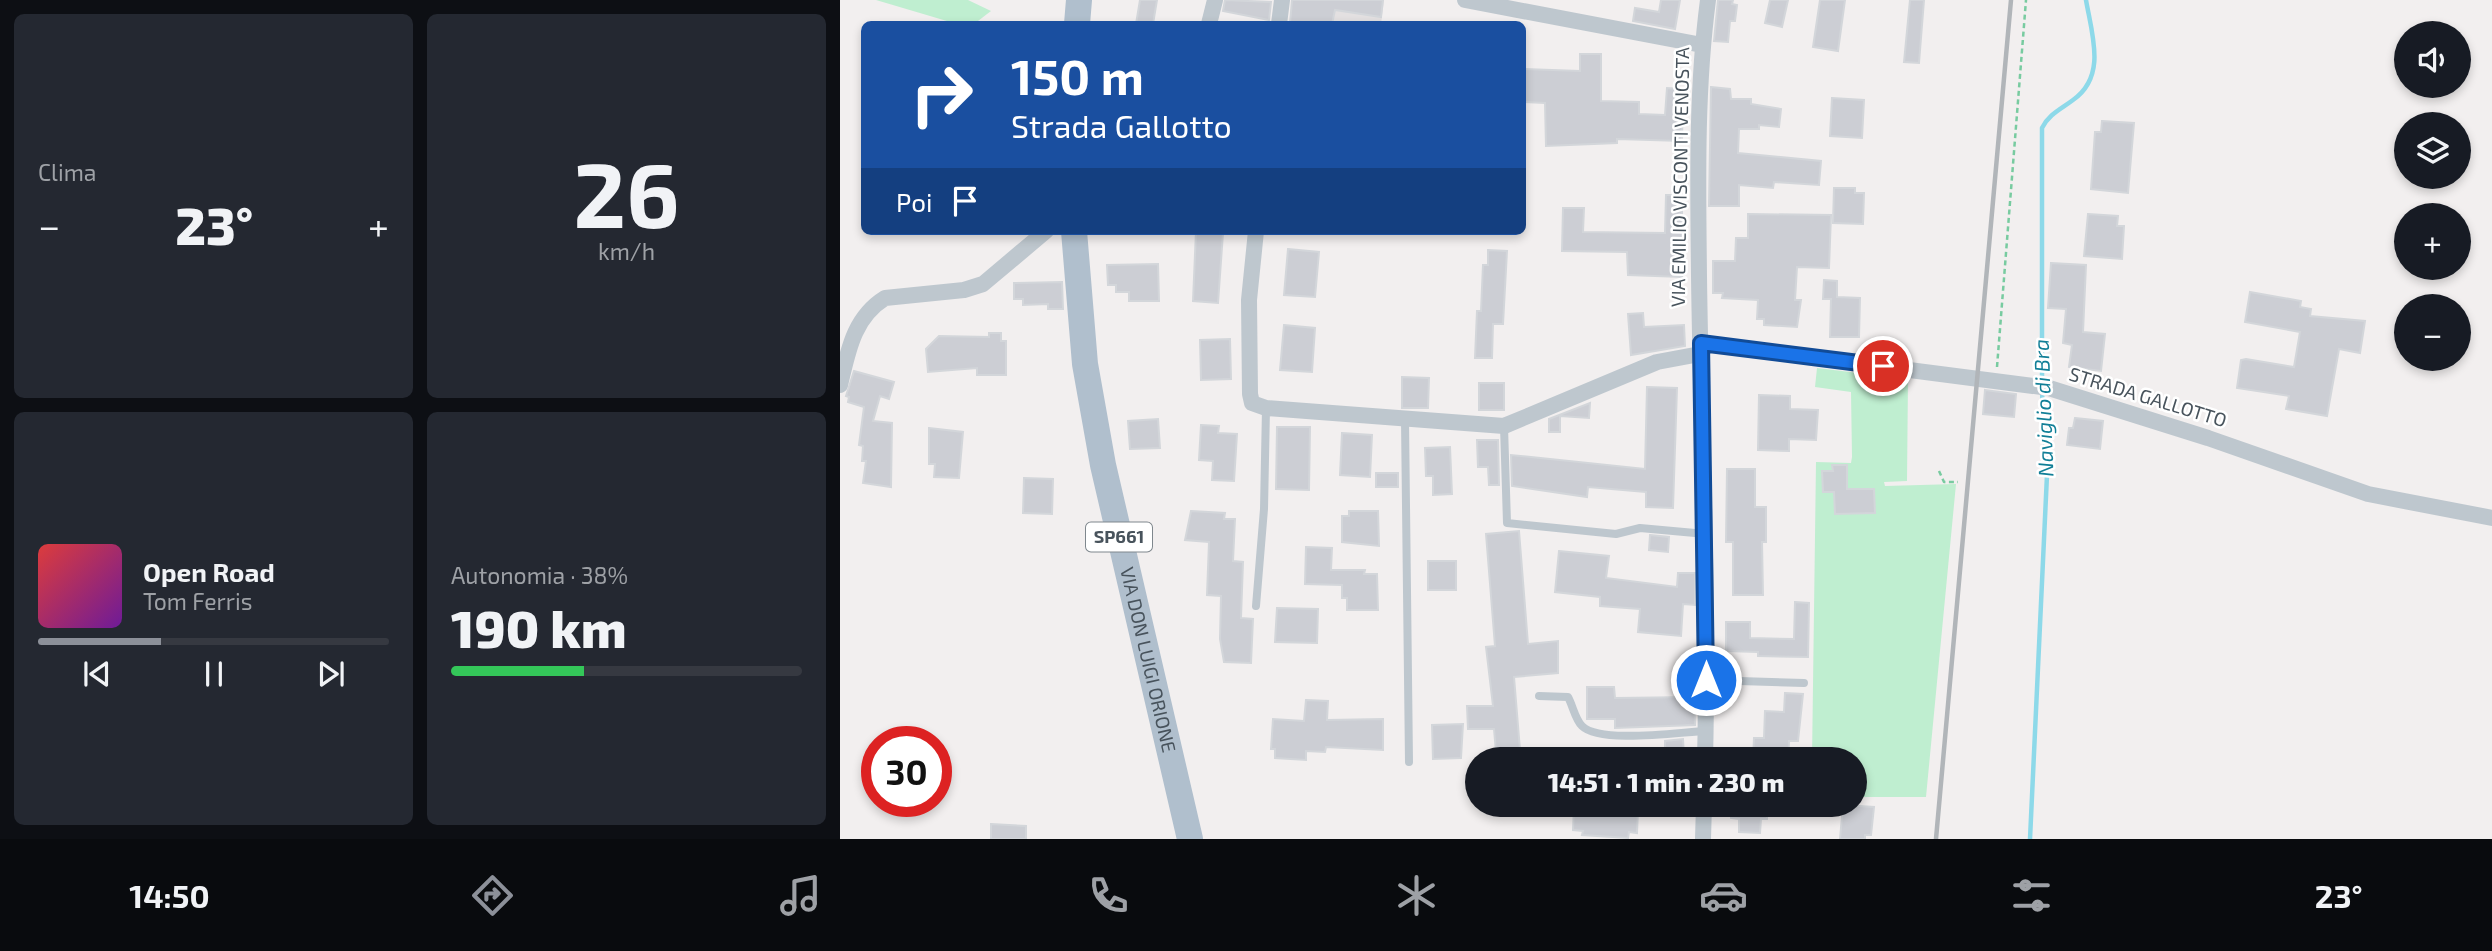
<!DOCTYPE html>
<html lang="it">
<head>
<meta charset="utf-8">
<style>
  body { margin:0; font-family:"Exo 2",sans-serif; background:#242831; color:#f1f3f6; height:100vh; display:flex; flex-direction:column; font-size:26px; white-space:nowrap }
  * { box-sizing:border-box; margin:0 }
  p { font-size:23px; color:#9ea1a6 }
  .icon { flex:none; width:38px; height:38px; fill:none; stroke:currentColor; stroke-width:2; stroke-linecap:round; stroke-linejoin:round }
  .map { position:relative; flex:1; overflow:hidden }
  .panel { display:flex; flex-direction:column; gap:14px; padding:14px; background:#0d0f14; width:840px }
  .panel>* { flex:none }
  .guide { position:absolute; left:21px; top:21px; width:665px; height:214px; border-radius:10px; box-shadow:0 4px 10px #0003; background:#1a4fa0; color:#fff; overflow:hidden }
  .fabs { position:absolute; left:1554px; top:21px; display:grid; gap:14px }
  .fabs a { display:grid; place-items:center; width:77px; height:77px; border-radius:50%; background:#171b24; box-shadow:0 4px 10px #0003; font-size:35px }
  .speed { position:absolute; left:21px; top:726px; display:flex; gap:14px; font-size:35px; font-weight:700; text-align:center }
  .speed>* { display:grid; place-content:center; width:91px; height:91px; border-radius:50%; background:#171b24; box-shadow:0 4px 10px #0003; line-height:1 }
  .speed .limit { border:10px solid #d22; background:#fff; color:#111 }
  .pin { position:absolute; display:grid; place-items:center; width:60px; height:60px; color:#fff; margin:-30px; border:4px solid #fff; border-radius:50%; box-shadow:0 2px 7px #0007 }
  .me { position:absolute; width:77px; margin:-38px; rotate:0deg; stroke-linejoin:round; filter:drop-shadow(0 0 5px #0008) }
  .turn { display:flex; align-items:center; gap:24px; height:147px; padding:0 35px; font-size:32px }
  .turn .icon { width:91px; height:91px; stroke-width:2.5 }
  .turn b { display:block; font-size:49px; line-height:60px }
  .then { display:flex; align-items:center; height:66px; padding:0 35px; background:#0003; gap:14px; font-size:26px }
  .big { font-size:52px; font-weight:800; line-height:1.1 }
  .panel .card { flex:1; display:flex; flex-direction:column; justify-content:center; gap:10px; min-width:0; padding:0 24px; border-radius:10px; background:#242831 }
  .panel .dial { align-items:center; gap:0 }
  .dial b { font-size:91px; line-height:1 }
  .song { display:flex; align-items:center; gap:21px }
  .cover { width:84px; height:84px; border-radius:10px; background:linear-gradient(135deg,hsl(0 70% 55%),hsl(280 70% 35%)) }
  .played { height:7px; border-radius:4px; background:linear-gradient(90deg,#8c9099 35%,#363941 35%) }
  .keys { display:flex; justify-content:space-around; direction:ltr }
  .heat { display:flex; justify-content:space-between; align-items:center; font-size:38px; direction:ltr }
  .charge { height:10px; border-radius:5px; background:linear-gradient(90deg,#34c759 38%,#363941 0) }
  .panel .tiles { flex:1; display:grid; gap:14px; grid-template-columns:repeat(2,1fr) }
  .trip { position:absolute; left:625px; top:747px; width:402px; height:70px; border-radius:35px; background:#171b24; box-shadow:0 4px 10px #0003; font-weight:800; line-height:70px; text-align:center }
  .menu { display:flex; height:112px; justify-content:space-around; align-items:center; background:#090b0e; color:#9ea1a6 }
  .menu .icon { width:49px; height:49px }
  .menu .selected { color:#8c9099 }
  .menu b { font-size:32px; color:#f1f3f6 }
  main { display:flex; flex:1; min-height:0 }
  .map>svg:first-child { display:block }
  .education { fill:#e3e0e1 }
  .green { fill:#bfeed0 }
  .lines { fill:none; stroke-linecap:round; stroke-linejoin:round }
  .stream { stroke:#8dd9e9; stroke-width:4.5 }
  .building { fill:#ccced4; stroke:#d3d6da; stroke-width:2 }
  .path { stroke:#78cba0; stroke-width:2.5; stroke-dasharray:5 3.5; stroke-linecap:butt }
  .lane { stroke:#bec7ce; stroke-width:8 }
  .street { stroke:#bec7ce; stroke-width:16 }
  .primary { stroke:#b0bfcd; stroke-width:26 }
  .rail { stroke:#b1b5b9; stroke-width:4.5 }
  .route-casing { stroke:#114b97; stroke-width:18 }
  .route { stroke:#1a73e8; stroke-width:12 }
  .labels { text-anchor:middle; stroke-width:5; stroke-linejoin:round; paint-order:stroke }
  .shield { fill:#fff; stroke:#7f878d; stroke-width:2 }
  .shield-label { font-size:18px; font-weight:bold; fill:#48535c }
  .street-label { font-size:19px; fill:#48535c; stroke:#fff }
  .water-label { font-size:21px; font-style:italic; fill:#117f97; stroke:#fff }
</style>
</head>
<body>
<main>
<section class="panel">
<div class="tiles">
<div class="card"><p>Clima</p>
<div class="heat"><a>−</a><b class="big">23°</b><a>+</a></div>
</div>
<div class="card dial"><b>26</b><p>km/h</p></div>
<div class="card">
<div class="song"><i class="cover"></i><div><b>Open Road</b><p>Tom Ferris</p></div></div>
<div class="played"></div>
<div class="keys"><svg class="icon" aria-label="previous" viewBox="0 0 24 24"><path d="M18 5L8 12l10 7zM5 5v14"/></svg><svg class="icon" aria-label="pause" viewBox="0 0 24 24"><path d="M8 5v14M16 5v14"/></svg><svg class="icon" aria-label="next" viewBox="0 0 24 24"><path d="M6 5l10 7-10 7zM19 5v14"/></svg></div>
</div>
<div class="card"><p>Autonomia · 38%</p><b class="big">190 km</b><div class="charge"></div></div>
</div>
</section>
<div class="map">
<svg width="1652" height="839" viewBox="0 0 1652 839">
  <rect width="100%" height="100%" fill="#f2efef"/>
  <path class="education" d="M452 0H544L541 24H449Z"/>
  <g class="green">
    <path d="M36 0H128L151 11 134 24H117Z"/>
    <path d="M977 368 1068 379 1067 481 1044 482 1045 486 1116 484 1086 797H1015V760H972L976 462 1011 463 1012 457 1011 392 975 387Z"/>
  </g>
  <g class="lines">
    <path class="stream" d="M1190 839 1207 475 1202 392V128C1209 114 1221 109 1233 100 1267 76 1252 35 1246 0"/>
  </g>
  <g class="building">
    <path d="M300 0H317L313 24H296Z"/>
    <path d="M385 0 431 2 429 20 383 11Z"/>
    <path d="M452 0H543L541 17 495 10 492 24H450Z"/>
    <path d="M821 0H840L835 29 793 21 795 8 819 12Z"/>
    <path d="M878 0H893L892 4 897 5 895 21H890L888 42 874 41Z"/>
    <path d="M930 0H948L942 27 925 23Z"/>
    <path d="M980 0H1005L998 51 973 47Z"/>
    <path d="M1070 0H1084L1079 63 1064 62Z"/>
    <path d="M740 54H761V101L799 102V114L825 115 827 88 843 89 842 141 777 139V143L706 146 705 103 682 102V69L740 71Z"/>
    <path d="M871 87 890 89 891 99H911V104L941 109 939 127 919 125V129H899L898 153 981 161 979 185 934 182 933 188 899 185V206H869Z"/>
    <path d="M992 98 1024 100 1022 138 990 136Z"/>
    <path d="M1262 121 1294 123 1288 193 1251 189 1255 132H1261Z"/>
    <path d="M994 188H1015V193H1024L1023 224 993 223Z"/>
    <path d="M826 195H842V277L788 275 787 252 722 251 723 208H744L743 232 825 233Z"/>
    <path d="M908 214 991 215 989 268 957 267 955 300H961L957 327 924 325V319H917L918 300 882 298 883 293H873V261H895L896 238H908Z"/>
    <path d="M1248 214 1278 216 1277 226H1284L1282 259 1244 256Z"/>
    <path d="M356 231 383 233 378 303 353 301Z"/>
    <path d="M448 249 479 252 475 297 444 295Z"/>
    <path d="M648 250 667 251 663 324H653L652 358H635L637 311H641L643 265H648Z"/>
    <path d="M1211 263 1246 265 1243 332 1265 334 1261 371 1229 367 1232 345 1223 343 1226 309 1208 308Z"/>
    <path d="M318 264 319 301H289V292H276V285H268L267 265Z"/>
    <path d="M984 280 997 281V297L1020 298 1019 337H990L991 299H983Z"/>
    <path d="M222 282 223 309H208V304L183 305V299H174V283Z"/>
    <path d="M1410 292 1461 301 1460 307 1471 309 1470 316 1525 321 1520 353 1499 349 1487 416 1446 409 1449 396 1397 388 1401 360 1406 359 1454 367 1460 332 1405 322Z"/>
    <path d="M803 313 804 327 844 325 845 346 791 355 788 314Z"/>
    <path d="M444 325 475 328 472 372 440 370Z"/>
    <path d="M149 333H161V341H166V375H137V368L88 372 86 349 99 336 149 337Z"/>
    <path d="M390 339 391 379 361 380 360 340Z"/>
    <path d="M14 371 54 382 49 399 40 396 33 421 52 423 51 487 23 483 26 461H22L23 446 19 445 24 407 8 402 9 397 6 396Z"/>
    <path d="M562 377 589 378 588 408H562Z"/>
    <rect x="639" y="383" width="25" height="27"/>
    <path d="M807 387 837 388 833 508 806 507V492L748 487 747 497 672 486 671 455 805 469Z"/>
    <path d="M1145 390 1176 394 1174 417 1143 414Z"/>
    <path d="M919 395 950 396V409L978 410 976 440 949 439V451L918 450Z"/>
    <path d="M750 403 749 418 720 416V432H709V419Z"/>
    <path d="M1235 418 1263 421 1260 449 1227 445 1229 428H1233Z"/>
    <path d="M318 419 320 448 290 449 288 421Z"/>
    <path d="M361 425 379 426 378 433 397 434 394 481 372 480 373 461 359 460Z"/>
    <path d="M437 427H470L469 490 436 489Z"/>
    <path d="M89 428 123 432 119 478 94 477 95 464H89Z"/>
    <path d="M502 433 532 435 530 477 500 475Z"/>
    <path d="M637 440H658L659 485H649L648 467H638Z"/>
    <path d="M610 447 612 494 593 495V476H586L585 448Z"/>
    <path d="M992 465H1007V489H1034L1035 513 995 514 994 492H983L982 471H993Z"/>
    <path d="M887 469H915V507H926V542H922L923 595H893V542H886Z"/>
    <rect x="536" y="473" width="22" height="14"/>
    <path d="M184 478 213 479 212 514 183 513Z"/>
    <path d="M351 511 385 513 384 519H395L393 561 403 562 401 618 413 619 411 663 384 662 380 639 381 596 367 595 369 542 345 540Z"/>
    <path d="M509 511H538L539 546 502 542V516H509Z"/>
    <path d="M679 531 688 644 718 641V673L674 677 680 750 656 752 654 729H628L627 706H653L646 647 655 646 646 534Z"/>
    <path d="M810 535 829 537 828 552 809 550Z"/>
    <path d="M466 547 492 548 491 570H525L524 574H537L538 610H507V598H502V585L465 584Z"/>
    <path d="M719 551 769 556 766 578 837 587 838 573H855V605L843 604 841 636 798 632 800 609 760 606V597L715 592Z"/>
    <rect x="588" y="561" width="28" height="29"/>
    <path d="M955 602 969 603 968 657 918 656V652L886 651V622H910V638L954 639Z"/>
    <path d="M437 608 478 609 477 643 435 642Z"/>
    <path d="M747 687H774L775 698 854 697 855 725 775 728V719H747Z"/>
    <path d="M945 693 963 694 958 741H949L948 760H913L914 738H924L925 711 944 712Z"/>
    <path d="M466 700 488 701 487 720 543 719V750L486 747 485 752 466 751V760L435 758V749H431L433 719 464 721Z"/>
    <path d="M623 724 621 758 593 759 592 725Z"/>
    <path d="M843 739 844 756H825V741Z"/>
    <path d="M892 805H927V819H921L920 833 899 832V819L891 818Z"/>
    <path d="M1003 805 1034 807 1031 835H1025V839H1000Z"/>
    <path d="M734 807 798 810 797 833 789 832 788 838 742 835 743 831 733 830Z"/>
    <path d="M151 824 186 826V839H151Z"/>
  </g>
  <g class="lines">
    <g class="path">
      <path d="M1157 367 1186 0"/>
      <path d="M1099 471 1104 482H1118"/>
    </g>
    <g class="lane">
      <path d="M565 420 569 762"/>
      <path d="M664 426 667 523 776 534 800 528 866 534"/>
      <path d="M416 606 424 509 426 408"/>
      <path d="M866 680 964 683"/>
      <path d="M699 696 728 697C733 706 735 719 742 726 760 744 840 732 866 731"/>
    </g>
    <g class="street">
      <path d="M625 0 862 45"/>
      <path d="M369 24 375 0"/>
      <path d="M439 24 442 0"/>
      <path d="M416 231 409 300 410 394 412 403 426 408 664 426 817 362 860 354"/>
      <path d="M861 343 1209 388 1368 438 1528 494 1652 518"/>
      <path d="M0 385C8 352 13 318 45 298L124 290 143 284 206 231"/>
      <path d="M865 760C869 598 861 437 859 276 858 184 856 91 868 0"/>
      <path d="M863 839 864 805"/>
    </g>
    <g class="primary">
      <path d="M237 24 239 0"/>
      <path id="s1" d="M234 231 245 364 263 465 350 839"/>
    </g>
    <path class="rail" d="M1096 839 1171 0"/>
  </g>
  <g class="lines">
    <g class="route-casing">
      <path id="route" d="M866 680 861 343 1043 366"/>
    </g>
    <use href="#route" class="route"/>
  </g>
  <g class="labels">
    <rect class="shield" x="246" y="522.5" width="66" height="29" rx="5"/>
    <g class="shield-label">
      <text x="279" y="543">SP661</text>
    </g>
    <g class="street-label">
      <text transform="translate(840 177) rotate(-89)" y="7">VIA EMILIO VISCONTI VENOSTA</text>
      <text transform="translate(1308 397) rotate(17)" y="7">STRADA GALLOTTO</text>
      <text dy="7" stroke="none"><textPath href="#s1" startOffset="436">VIA DON LUIGI ORIONE</textPath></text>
    </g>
    <g class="water-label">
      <text transform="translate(1204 408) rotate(-92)" y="7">Naviglio di Bra</text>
    </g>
  </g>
</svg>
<div class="fabs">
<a><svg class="icon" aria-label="sound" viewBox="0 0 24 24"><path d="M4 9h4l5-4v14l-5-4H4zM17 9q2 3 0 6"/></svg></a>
<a><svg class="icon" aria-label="layers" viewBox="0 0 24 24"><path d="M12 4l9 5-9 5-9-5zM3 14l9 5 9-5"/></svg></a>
<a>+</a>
<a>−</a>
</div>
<div class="speed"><div class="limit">30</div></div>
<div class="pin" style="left:1043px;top:366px;background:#d93025"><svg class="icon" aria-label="arrive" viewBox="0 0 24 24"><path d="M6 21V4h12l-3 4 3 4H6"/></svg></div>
<svg class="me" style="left:866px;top:680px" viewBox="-20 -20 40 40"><circle r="17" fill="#1a73e8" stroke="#fff" stroke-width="3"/><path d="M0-11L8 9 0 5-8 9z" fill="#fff"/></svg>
<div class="trip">14:51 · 1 min · 230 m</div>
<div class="guide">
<div class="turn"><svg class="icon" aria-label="right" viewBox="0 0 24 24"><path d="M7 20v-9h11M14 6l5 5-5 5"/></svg><div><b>150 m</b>Strada Gallotto</div></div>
<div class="then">Poi<svg class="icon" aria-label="arrive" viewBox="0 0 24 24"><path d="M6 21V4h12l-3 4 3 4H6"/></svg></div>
</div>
</div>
</main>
<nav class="menu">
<b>14:50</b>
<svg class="icon selected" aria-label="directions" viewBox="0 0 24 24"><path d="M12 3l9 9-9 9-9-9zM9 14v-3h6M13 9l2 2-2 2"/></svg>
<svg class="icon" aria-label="music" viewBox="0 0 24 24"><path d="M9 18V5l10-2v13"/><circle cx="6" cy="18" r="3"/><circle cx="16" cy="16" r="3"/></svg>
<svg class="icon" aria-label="phone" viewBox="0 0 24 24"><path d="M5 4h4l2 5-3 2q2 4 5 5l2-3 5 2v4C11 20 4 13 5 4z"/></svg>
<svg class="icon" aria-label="climate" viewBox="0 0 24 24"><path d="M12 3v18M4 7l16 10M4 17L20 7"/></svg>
<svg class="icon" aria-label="car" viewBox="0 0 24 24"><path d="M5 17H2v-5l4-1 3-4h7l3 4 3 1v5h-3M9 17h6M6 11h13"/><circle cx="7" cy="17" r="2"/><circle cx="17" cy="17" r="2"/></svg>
<svg class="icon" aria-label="filters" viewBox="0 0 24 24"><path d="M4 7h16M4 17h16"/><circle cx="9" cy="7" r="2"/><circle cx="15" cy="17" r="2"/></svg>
<b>23°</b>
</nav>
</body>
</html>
